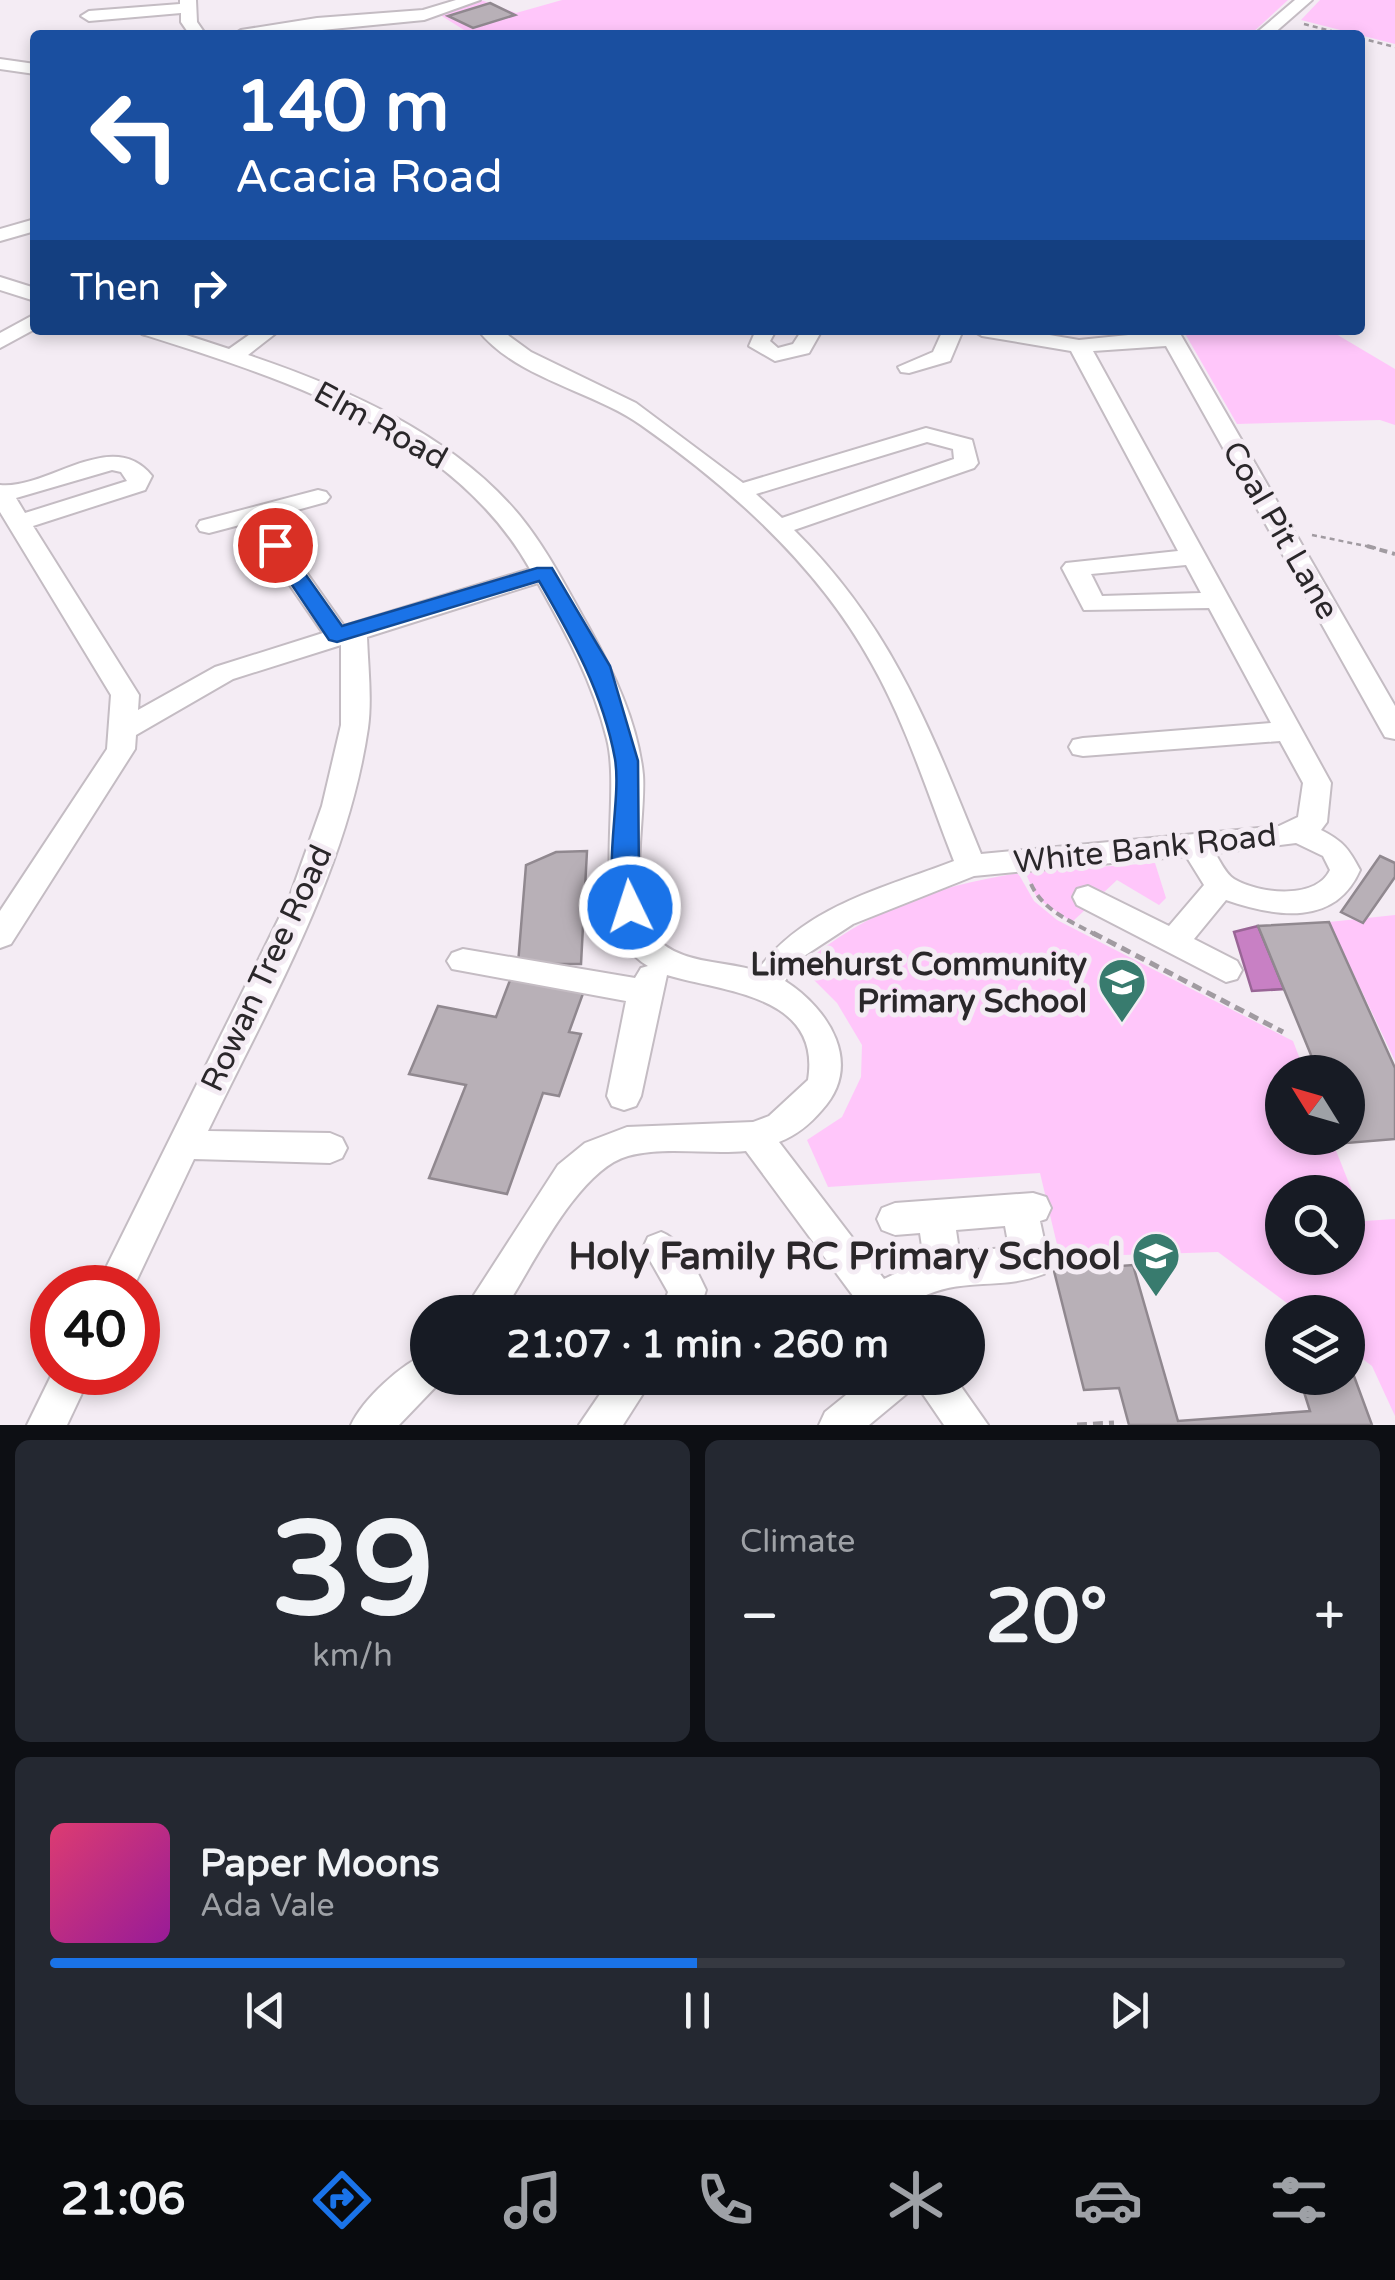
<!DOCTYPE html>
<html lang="en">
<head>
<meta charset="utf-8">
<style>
  body { margin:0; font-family:"Varela Round",sans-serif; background:#242831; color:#f1f3f6; height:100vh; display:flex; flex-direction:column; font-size:38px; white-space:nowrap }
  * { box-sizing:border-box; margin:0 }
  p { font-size:32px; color:#9ea1a6 }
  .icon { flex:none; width:55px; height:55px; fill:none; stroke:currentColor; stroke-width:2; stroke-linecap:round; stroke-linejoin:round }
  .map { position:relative; height:1425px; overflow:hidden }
  .drawer { display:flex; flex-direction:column; gap:15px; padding:15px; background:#0d0f14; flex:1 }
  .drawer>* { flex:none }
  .hud { position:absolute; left:30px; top:30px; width:1335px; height:305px; border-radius:10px; box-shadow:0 5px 15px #0003; background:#1a4fa0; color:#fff; overflow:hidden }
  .needle { width:65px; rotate:307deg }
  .controls { position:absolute; left:1265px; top:1055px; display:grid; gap:20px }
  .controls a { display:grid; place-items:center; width:100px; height:100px; border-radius:50%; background:#171b24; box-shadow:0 5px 15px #0003; font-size:50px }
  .speed { position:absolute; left:30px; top:1265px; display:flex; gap:20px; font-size:50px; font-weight:700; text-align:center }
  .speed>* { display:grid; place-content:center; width:130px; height:130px; border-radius:50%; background:#171b24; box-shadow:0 5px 15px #0003; line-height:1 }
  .speed .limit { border:15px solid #d22; background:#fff; color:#111 }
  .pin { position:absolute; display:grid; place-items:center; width:85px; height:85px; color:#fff; margin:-42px; border:5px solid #fff; border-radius:50%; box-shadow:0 2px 10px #0007 }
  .me { position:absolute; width:110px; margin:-55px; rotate:356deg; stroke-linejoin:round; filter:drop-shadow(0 0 8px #0008) }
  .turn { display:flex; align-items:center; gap:35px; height:210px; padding:0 40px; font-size:45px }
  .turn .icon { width:130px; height:130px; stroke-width:2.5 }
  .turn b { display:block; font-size:70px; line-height:85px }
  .then { display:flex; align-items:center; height:95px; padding:0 40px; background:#0003; gap:20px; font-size:38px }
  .big { font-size:75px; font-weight:800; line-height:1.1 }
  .drawer .tile { flex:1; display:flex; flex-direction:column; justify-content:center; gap:15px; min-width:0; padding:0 35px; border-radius:15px; background:#242831 }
  .drawer .dial { align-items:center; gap:0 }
  .dial b { font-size:130px; line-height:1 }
  .song { display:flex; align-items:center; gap:30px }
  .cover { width:120px; height:120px; border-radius:15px; background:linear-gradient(135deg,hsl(340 70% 55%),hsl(300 70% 35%)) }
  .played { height:10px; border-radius:5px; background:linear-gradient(90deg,#1a73e8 50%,#363941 50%) }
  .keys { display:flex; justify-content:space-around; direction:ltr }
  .heat { display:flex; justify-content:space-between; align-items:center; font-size:55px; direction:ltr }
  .drawer .tiles { flex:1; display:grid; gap:15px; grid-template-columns:1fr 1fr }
  .tile:last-child { grid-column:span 2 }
  .trip { position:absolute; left:410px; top:1295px; width:575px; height:100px; border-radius:50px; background:#171b24; box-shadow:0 5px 15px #0003; font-weight:800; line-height:100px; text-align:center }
  .dock { display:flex; height:160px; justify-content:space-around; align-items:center; background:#090b0e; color:#9ea1a6 }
  .dock .icon { width:70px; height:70px }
  .dock .active { color:#1a73e8 }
  .dock b { font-size:45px; color:#f1f3f6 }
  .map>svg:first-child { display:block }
  .green { fill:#ffc6fa; fill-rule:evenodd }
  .water { fill:#c880c4; stroke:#996596; stroke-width:2.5 }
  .building { fill:#b8b0b7; stroke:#90888f; stroke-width:2.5 }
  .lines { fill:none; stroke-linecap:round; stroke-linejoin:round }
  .minor-casing { stroke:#c4bcc3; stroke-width:4 }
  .path-far2 { stroke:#a19ba1; stroke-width:2.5; stroke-dasharray:5 4; stroke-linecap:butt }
  .path-far1 { stroke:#a19ba1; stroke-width:4; stroke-dasharray:8 5; stroke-linecap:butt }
  .path { stroke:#a19ba1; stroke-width:5; stroke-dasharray:10 6; stroke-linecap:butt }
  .minor { fill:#fff; fill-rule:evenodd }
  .route { fill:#1a73e8; stroke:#114b97; stroke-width:2.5 }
  .labels { text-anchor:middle; stroke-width:10; stroke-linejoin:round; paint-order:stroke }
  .street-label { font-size:32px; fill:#2a272a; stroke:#f4ecf4 }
  .poi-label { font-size:32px; font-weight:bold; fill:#2a272a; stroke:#f4ecf4; text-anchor:end }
  .near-poi-label { font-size:38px; font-weight:bold; fill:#2a272a; stroke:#f4ecf4; text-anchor:end }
</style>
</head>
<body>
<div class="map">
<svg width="1395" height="1425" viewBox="0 0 1395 1425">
  <rect width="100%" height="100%" fill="#f4ecf4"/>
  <g class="green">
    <path d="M481 0 516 13 562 0H1288L1250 35H472L437 13Z"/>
    <path d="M1320 0H1395V44L1301 20Z"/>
    <path d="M1183 330H1302L1336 334 1395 369V425L1380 420 1237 424Z"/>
    <path d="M1155 863 1166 898 1159 905 1117 880 1072 922 1037 898 1025 872Z"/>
    <path d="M1018 873 1034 901 1057 920 1293 1041 1305 1072H1282V1138H1331L1364 1221 1395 1219V1416L1372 1366 1348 1348V1312H1299L1218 1252 1060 1257 1040 1173 828 1187 807 1140 842 1117 861 1077 862 1045 837 1003 800 966C871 909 929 888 1018 873ZM1282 1192H1348V1258H1282Z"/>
    <path d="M1395 915V1061L1329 922Z"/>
  </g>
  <path class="water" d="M1258 926 1284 989 1252 991 1234 932Z"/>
  <g class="building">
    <path d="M490 3 515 15 473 28 448 16Z"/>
    <path d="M587 851 581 964H518L526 865 556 852Z"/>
    <path d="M1380 856 1395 863V877L1363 923 1341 912Z"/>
    <path d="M1329 922 1395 1068V1139L1347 1143 1348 1072H1318L1258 926Z"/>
    <path d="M512 975 585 988 569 1032 581 1034 559 1096 543 1093 507 1194 429 1178 466 1085 409 1074 438 1006 496 1017Z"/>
    <path d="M1133 1265 1178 1421 1310 1411 1304 1392 1316 1391 1311 1378H1348L1351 1368 1372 1425H1129L1119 1388 1084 1390 1054 1271Z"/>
  </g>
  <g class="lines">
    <g class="minor-casing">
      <g id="minor">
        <path d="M180 0H196L197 22 206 35H190L181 22V13L89 21 81 16 89 11 180 4Z"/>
        <path d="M456 0H480L424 20 271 35H233L241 30 317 18 423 10Z"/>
        <path d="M1295 0H1312L1272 35H1254Z"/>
        <path d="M0 59 35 64V74L0 69Z"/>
        <path d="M35 219V231L0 241V229Z"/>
        <path d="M0 277 35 288V301L0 290Z"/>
        <path d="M35 314V329L0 348V333Z"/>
        <path d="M139 330H171L229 349 256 330H280L248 355C346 388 453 435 520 516 547 549 567 589 588 626 613 671 638 723 643 775 646 816 627 901 652 933 676 965 723 960 757 971 805 906 881 889 954 861 928 795 907 726 872 664 819 567 731 488 641 425 591 390 517 379 478 330H501L531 352 636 403 743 483 926 428 972 440 978 463 974 468 794 530C893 628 930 729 981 854L1279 826 1298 817 1303 783 1280 741 1083 756 1073 754 1069 747 1073 740 1083 738 1271 723 1209 608 1084 610 1062 568 1066 563 1178 551 1071 351 982 336 972 330H1020L1079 340 1178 330 1395 706V739L1385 737 1381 730 1166 346 1093 351 1331 783 1327 822 1321 830C1343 841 1349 849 1360 870 1335 927 1276 917 1226 900L1194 939 1237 961 1242 970 1237 979 1226 982 1077 905 1073 897 1077 889 1088 886 1169 926 1204 885 1186 856 974 876 853 924 801 958 785 981C829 1009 864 1064 822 1110 810 1124 797 1135 779 1142L884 1279 924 1260 920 1233 895 1235 882 1230 877 1219 882 1208 895 1203 1033 1193 1046 1197 1051 1208 1046 1219 1040 1221 1049 1263 1044 1274C994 1293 957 1272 904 1307L906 1312H865L746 1151C708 1155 666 1146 628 1156 577 1170 531 1269 503 1312H463L558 1165 585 1143 627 1127 753 1122 769 1116 808 1080C822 994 722 992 667 975L641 1096 636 1106 624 1110 612 1106 607 1096 626 1001 452 969 447 961 452 953 463 949 635 978 641 968 648 966C584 930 623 801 607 739 593 682 566 633 538 583L367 637C368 666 372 699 368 728 347 872 270 1002 208 1131L330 1133 342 1138 347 1148 342 1158 330 1163 194 1159 133 1288H96L290 896 322 806 341 725V645L233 679 136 735 135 749 11 944 0 948V911L107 749 111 695 0 512V485C48 490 112 426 152 476L145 490 33 526 139 695 138 710 215 667 323 633 247 523 209 533 200 531 197 526 200 521 318 490 326 492 330 497 326 502 268 518 344 626 530 569C452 431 284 379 142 334ZM927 442 953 449 954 459 782 518 756 494ZM112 470 121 472 127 481 25 513 16 498ZM1186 565 1201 593 1102 596 1091 574ZM1296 843 1323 856 1330 870C1316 900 1259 894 1234 879 1226 874 1220 861 1215 853ZM1005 1226 1009 1248 959 1251 956 1230Z"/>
        <path d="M756 330H776L770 341 778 348 793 344 802 330H822L809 353 775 361 749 346Z"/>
        <path d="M943 330H963L950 361 909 373 901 372 898 367 933 352Z"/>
        <path d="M661 1232C683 1240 696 1269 706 1290L699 1312H661L668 1292 643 1248 648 1237Z"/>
        <path d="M428 1353V1378H444L399 1425H351C363 1399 401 1364 428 1353Z"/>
        <path d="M53 1372H92L67 1425H27Z"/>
        <path d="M611 1378H653L623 1425H579Z"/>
        <path d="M867 1378H955L988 1425H944L914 1381 910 1391 869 1425H819L825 1412Z"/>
      </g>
    </g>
    <g class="path-far2">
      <path d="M1304 24 1347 35"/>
      <path d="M1360 38 1395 47"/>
      <path d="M1312 535 1376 548"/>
    </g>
    <g class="path-far1">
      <path d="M1367 546 1395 554"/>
      <path d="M1031 884C1043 911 1072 922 1098 936"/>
    </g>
    <g class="path">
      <path d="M1093 933 1283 1032"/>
      <path d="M1077 1425 1114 1423"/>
    </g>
    <use href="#minor" class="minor"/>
  </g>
  <path class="route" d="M275 539 282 541 342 626 537 568H552L610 666 638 761 639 881 643 907 639 914H621C600 875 622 803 615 759 603 693 572 638 539 581L337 642 329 640 265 545Z"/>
  <defs>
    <g id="school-pin" transform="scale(2.5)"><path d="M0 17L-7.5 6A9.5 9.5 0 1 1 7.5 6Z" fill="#387b6e" stroke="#f4ecf4"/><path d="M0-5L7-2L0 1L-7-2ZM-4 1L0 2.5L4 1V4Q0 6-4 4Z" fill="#fff"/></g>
  </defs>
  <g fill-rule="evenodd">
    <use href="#school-pin" x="1122" y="982"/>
    <use href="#school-pin" x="1156" y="1256"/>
  </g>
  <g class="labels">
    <g class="street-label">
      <text transform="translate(381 425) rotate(29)" y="11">Elm Road</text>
      <text transform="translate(1281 530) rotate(60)" y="11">Coal Pit Lane</text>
      <text transform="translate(1145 848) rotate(-6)" y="11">White Bank Road</text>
      <text transform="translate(266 968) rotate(-65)" y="11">Rowan Tree Road</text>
    </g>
    <g class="poi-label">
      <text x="1087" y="975">Limehurst Community<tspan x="1087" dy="37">Primary School</tspan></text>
    </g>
    <g class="near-poi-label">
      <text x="1121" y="1269">Holy Family RC Primary School</text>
    </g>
  </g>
</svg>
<div class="controls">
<a><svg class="needle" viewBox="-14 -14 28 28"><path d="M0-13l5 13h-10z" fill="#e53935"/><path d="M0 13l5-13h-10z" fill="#9ea1a6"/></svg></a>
<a><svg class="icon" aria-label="search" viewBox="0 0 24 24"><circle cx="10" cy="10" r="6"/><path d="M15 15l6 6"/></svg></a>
<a><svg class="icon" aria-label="layers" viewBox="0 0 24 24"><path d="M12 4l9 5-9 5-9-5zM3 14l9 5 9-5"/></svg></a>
</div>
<div class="speed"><div class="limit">40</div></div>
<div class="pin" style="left:275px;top:545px;background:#d93025"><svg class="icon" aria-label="arrive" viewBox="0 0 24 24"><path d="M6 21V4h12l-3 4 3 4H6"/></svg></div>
<svg class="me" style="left:630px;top:907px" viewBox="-20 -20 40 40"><circle r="17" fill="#1a73e8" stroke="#fff" stroke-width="3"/><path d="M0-11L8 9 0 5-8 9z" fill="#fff"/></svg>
<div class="trip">21:07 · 1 min · 260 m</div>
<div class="hud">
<div class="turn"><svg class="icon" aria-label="left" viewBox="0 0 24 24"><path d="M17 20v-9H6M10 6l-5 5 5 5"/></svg><div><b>140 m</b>Acacia Road</div></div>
<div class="then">Then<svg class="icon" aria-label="right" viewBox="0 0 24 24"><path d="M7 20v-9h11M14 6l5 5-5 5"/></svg></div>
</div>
</div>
<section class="drawer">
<div class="tiles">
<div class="tile dial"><b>39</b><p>km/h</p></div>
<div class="tile"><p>Climate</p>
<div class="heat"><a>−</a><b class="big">20°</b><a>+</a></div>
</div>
<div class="tile">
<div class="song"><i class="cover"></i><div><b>Paper Moons</b><p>Ada Vale</p></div></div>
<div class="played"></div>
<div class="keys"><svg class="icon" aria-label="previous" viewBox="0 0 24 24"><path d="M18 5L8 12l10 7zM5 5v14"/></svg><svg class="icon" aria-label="pause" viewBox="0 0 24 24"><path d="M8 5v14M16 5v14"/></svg><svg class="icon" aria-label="next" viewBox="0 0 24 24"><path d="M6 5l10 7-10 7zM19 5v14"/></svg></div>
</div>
</div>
</section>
<nav class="dock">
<b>21:06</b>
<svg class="icon active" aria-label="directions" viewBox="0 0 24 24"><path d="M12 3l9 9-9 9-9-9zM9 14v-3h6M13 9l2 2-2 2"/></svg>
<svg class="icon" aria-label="music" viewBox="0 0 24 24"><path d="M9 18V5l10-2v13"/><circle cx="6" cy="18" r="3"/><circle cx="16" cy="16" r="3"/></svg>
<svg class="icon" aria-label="phone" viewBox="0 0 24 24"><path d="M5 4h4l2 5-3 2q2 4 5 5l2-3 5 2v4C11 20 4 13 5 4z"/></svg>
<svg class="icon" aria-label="climate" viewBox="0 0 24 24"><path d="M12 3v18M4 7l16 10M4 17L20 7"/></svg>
<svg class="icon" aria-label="car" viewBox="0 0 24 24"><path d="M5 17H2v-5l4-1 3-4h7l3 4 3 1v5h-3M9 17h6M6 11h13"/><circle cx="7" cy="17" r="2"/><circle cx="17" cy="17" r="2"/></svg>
<svg class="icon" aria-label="filters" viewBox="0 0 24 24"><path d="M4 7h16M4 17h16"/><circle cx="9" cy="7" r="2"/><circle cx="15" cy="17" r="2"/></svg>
</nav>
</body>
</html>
